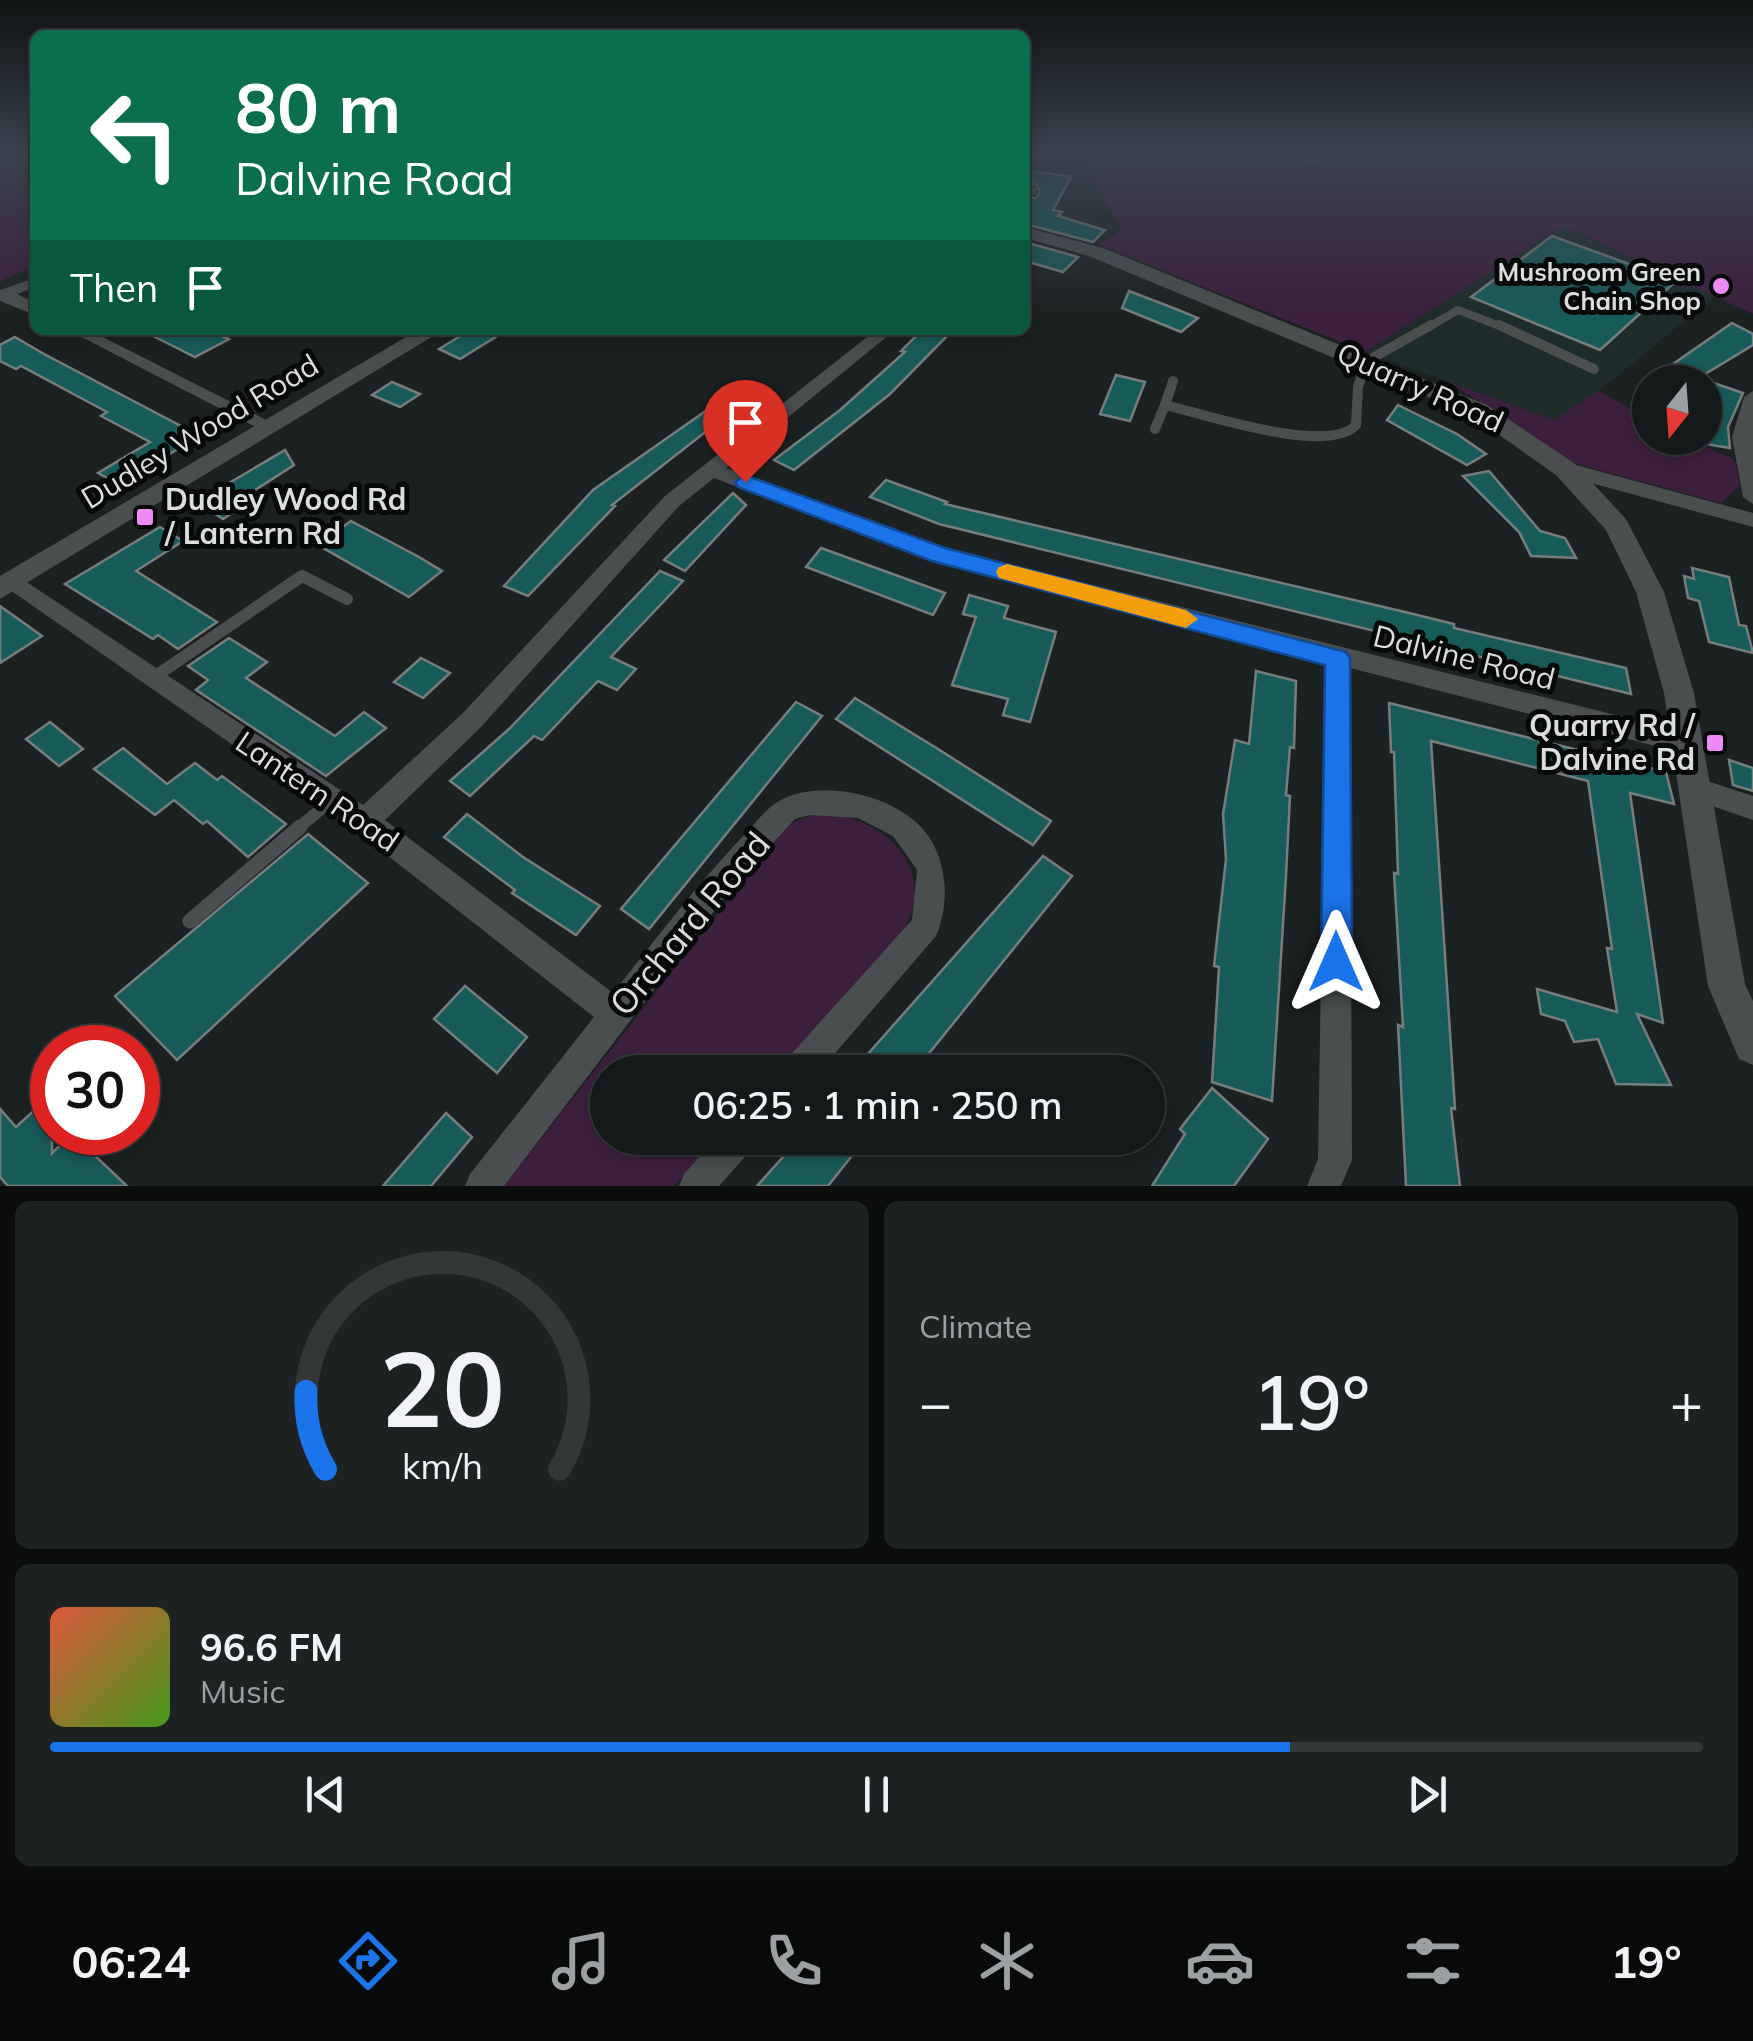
<!DOCTYPE html>
<html lang="en">
<head>
<meta charset="utf-8">
<style>
  body { margin:0; font-family:Mulish,sans-serif; background:#1d2121; color:#f1f3f6; height:100vh; display:flex; flex-direction:column; font-size:38px; white-space:nowrap }
  * { box-sizing:border-box; margin:0 }
  p { font-size:32px; color:#9da0a2 }
  .icon { flex:none; width:55px; height:55px; fill:none; stroke:currentColor; stroke-width:2; stroke-linecap:round; stroke-linejoin:round }
  .map { position:relative; height:1186px; overflow:hidden }
  .sheet { display:flex; flex-direction:column; gap:15px; padding:15px; background:#0b0d0d; flex:1 }
  .sheet>* { flex:none }
  .top-card { position:absolute; left:30px; top:30px; width:1000px; height:305px; border-radius:15px; box-shadow:0 5px 15px #0003,0 0 0 2px #333737; background:#0b6e4f; color:#fff; overflow:hidden }
  .needle { width:65px; rotate:197deg }
  .tools { position:absolute; left:1632px; top:365px; display:grid; gap:20px }
  .tools a { display:grid; place-items:center; width:90px; height:90px; border-radius:50%; background:#141818; box-shadow:0 5px 15px #0003,0 0 0 2px #333737; font-size:50px }
  .speed { position:absolute; left:30px; top:1025px; display:flex; gap:20px; font-size:50px; font-weight:700; text-align:center }
  .speed>* { display:grid; place-content:center; width:130px; height:130px; border-radius:50%; background:#141818; box-shadow:0 5px 15px #0003,0 0 0 2px #333737; line-height:1 }
  .speed .limit { border:15px solid #d22; background:#fff; color:#111 }
  .pin { position:absolute; display:grid; place-items:center; width:85px; height:85px; color:#fff; margin:-102px -42px; border-radius:50% 50% 50% 0; rotate:-45deg; box-shadow:0 0 10px #0007 }
  .pin .icon { rotate:45deg }
  .me { position:absolute; width:110px; margin:-55px; rotate:0deg; stroke-linejoin:round; filter:drop-shadow(0 0 8px #0008) }
  .turn { display:flex; align-items:center; gap:35px; height:210px; padding:0 40px; font-size:45px }
  .turn .icon { width:130px; height:130px; stroke-width:2.5 }
  .turn b { display:block; font-size:70px; line-height:85px }
  .then { display:flex; align-items:center; height:95px; padding:0 40px; background:#0003; gap:20px; font-size:38px }
  .big { font-size:75px; font-weight:600; line-height:1.1 }
  .sheet .tile { flex:1; display:flex; flex-direction:column; justify-content:center; gap:15px; min-width:0; padding:0 35px; border-radius:15px; background:#1d2121 }
  .sheet .dial { align-items:center; gap:0 }
  .dial svg { height:260px; overflow:visible; fill:none; stroke:#333737; stroke-width:7; stroke-linecap:round; text-anchor:middle }
  .dial text { fill:#f1f3f6; stroke:none }
  .song { display:flex; align-items:center; gap:30px }
  .cover { width:120px; height:120px; border-radius:15px; background:linear-gradient(135deg,hsl(10 70% 55%),hsl(100 70% 35%)) }
  .played { height:10px; border-radius:5px; background:linear-gradient(90deg,#1a73e8 75%,#333737 75%) }
  .keys { display:flex; justify-content:space-around; direction:ltr }
  .heat { display:flex; justify-content:space-between; align-items:center; font-size:55px; direction:ltr }
  .sheet .tiles { flex:1; display:grid; gap:15px; grid-template-columns:1fr 1fr }
  .tile:last-child { grid-column:span 2 }
  .trip { position:absolute; left:590px; top:1055px; width:575px; height:100px; border-radius:50px; background:#141818; box-shadow:0 5px 15px #0003,0 0 0 2px #333737; font-weight:600; line-height:100px; text-align:center }
  .tab-bar { display:flex; height:160px; justify-content:space-around; align-items:center; background:#080a0a; color:#9da0a2 }
  .tab-bar .icon { width:70px; height:70px }
  .tab-bar .active { color:#1a73e8 }
  .tab-bar b { font-size:45px; color:#f1f3f6 }
  .map>svg:first-child { display:block }
  .built { fill:#1e2b2b }
  .green { fill:#3c1e3e }
  .lines { fill:none; stroke-linecap:round; stroke-linejoin:round }
  .stream { stroke:#4f4352; stroke-width:5 }
  .building { fill:#175a5a; stroke:#777d7d; stroke-width:2.5 }
  .service-far3 { stroke:#4b4e4e; stroke-width:8 }
  .service-far2 { stroke:#4b4e4e; stroke-width:10 }
  .service-far1 { stroke:#4b4e4e; stroke-width:12 }
  .service { stroke:#4b4e4e; stroke-width:15 }
  .minor { fill:#4b4e4e; fill-rule:evenodd }
  .tertiary { fill:#4b4e4e; fill-rule:evenodd }
  .route { fill:#1a73e8; stroke:#114b97; stroke-width:2.5 }
  .slow { fill:#f59e0b }
  .poi-dot { fill:#ef8bf7; stroke:#070909; stroke-width:4 }
  .labels { text-anchor:middle; stroke-width:10; stroke-linejoin:round; paint-order:stroke }
  .far-poi-label { font-size:25px; font-weight:bold; fill:#dbdede; stroke:#070909; text-anchor:end }
  .street-label { font-size:30px; fill:#dbdede; stroke:#070909 }
  .poi-label { font-size:30px; font-weight:bold; fill:#dbdede; stroke:#070909; text-anchor:start }
  .near-street-label { font-size:35px; fill:#dbdede; stroke:#070909 }
</style>
</head>
<body>
<div class="map">
<svg width="1753" height="1186" viewBox="0 0 1753 1186">
  <rect width="100%" height="100%" fill="#1b2020"/>
  <path class="built" d="M1563 226 1716 295 1599 391 1554 420 1365 352Z"/>
  <g class="green">
    <path d="M0 153H35V266L0 281Z"/>
    <path d="M1098 153 1365 162 1361 153H1753V314L1563 226 1365 352 1098 244 1122 230 1096 185 1091 165Z"/>
    <path d="M1449 382 1554 420 1598 391 1650 419V438H1684L1734 459 1740 485 1721 503 1573 463Z"/>
    <path d="M834 814C895 825 937 874 901 935 892 950 877 963 866 976 837 1009 808 1040 778 1072H608V1138H719L674 1186H504L787 825 812 815Z"/>
  </g>
  <g class="lines">
    <path class="stream" d="M1122 153 1410 166 1454 153"/>
  </g>
  <g class="building">
    <path d="M1025 170 1071 177 1053 210 1062 212 1058 216 1105 230 1093 242 1025 224V197L1036 198 1040 192 1037 185 1025 182Z"/>
    <path d="M1552 236 1676 281 1600 350 1471 297Z"/>
    <path d="M1025 242 1078 257 1063 272 1025 261Z"/>
    <path d="M1129 291 1176 309 1198 318 1181 332 1122 308Z"/>
    <path d="M1732 323 1753 334V345L1700 377 1673 364Z"/>
    <path d="M141 330H209L229 339 195 357Z"/>
    <path d="M470 330H507L460 359 439 349Z"/>
    <path d="M922 330H953L890 394 794 470 774 460 840 410 905 352 901 351Z"/>
    <path d="M15 337 44 354 200 436 118 484 98 473 150 442 101 416 107 412 21 366 16 369 0 361V345Z"/>
    <path d="M1116 375 1145 382 1130 421 1100 414Z"/>
    <path d="M1705 380 1743 393 1728 427 1730 448 1705 444Z"/>
    <path d="M392 382 420 394 400 407 372 395Z"/>
    <path d="M727 396 736 408 612 505 615 506 528 596 504 586 593 490Z"/>
    <path d="M1398 405 1457 434 1486 454 1467 465 1387 420Z"/>
    <path d="M285 450 294 465 249 494 256 498 223 519 197 502Z"/>
    <path d="M1489 471 1540 531 1565 538 1576 558 1531 556 1519 532 1463 476Z"/>
    <path d="M886 480 947 502 945 504 1405 612 1454 624V628L1626 668 1631 694 939 524 870 497Z"/>
    <path d="M733 493 746 505 685 571 664 560Z"/>
    <path d="M351 521 419 557 442 571 409 597 318 545Z"/>
    <path d="M160 527 183 541 136 571 217 622 178 649 158 635 153 639 65 584Z"/>
    <path d="M821 548 945 593 933 615 806 567Z"/>
    <path d="M1692 568 1729 577 1739 625 1746 626 1753 653 1709 642 1699 601 1688 598 1684 576 1694 579Z"/>
    <path d="M660 571 683 581 611 657 636 669 617 690 598 681 542 740 534 736 470 796 450 781 509 729Z"/>
    <path d="M969 595 1008 606 1004 618 1056 632 1030 722 1003 715 1008 699 952 685 976 617 963 614Z"/>
    <path d="M0 606 42 636 0 663Z"/>
    <path d="M229 638 267 662 246 678 335 736 364 712 386 728 326 776 196 690 208 680 188 666Z"/>
    <path d="M421 658 450 673 423 698 394 682Z"/>
    <path d="M1256 671 1296 681 1294 748 1290 747 1286 795 1290 796 1286 876 1272 1101 1212 1082 1219 967 1214 966 1226 859 1223 814 1235 740 1249 744Z"/>
    <path d="M855 698 938 749 1051 821 1033 845 836 719Z"/>
    <path d="M796 702 822 716 649 929 621 909Z"/>
    <path d="M1389 703 1666 772 1674 804 1630 793 1663 1023 1637 1014 1671 1085 1616 1084 1598 1039 1574 1042 1565 1021 1541 1014 1537 989 1617 1012 1607 948 1612 949 1588 781 1431 741 1455 1109 1451 1108 1460 1186H1406L1398 1025 1403 1027 1394 873 1398 874 1394 752H1391Z"/>
    <path d="M50 722 83 749 59 766 26 739Z"/>
    <path d="M123 748 167 784 195 763 217 780 222 776 286 824 248 857 207 821 203 824 174 800 155 815 94 769Z"/>
    <path d="M1729 760 1753 768V791L1733 785Z"/>
    <path d="M467 814 523 857 600 906 576 935 512 893 515 890 444 837Z"/>
    <path d="M308 834 368 883 177 1060 115 996Z"/>
    <path d="M1043 856 1072 876 914 1072H852Z"/>
    <path d="M465 986 527 1037 497 1073 434 1019Z"/>
    <path d="M1212 1088 1268 1139 1234 1186H1152L1185 1134 1180 1129Z"/>
    <path d="M52 1094V1153L72 1134 127 1186H8L0 1177V1109L16 1127Z"/>
    <path d="M446 1113 472 1137 431 1186H383Z"/>
    <path d="M800 1138H866L828 1186H757Z"/>
  </g>
  <g class="lines">
    <g class="service-far3">
      <path d="M1025 189 1033 191"/>
      <path d="M1427 328 1458 310 1505 328"/>
    </g>
    <g class="service-far2">
      <path d="M1499 325 1594 369"/>
      <path d="M1173 381 1165 405C1204 414 1328 456 1356 425L1358 387 1367 361 1431 325"/>
      <path d="M1155 429 1165 405"/>
    </g>
    <g class="service-far1">
      <path d="M150 680 302 576 347 599"/>
      <path d="M297 829 332 800"/>
    </g>
    <path class="service" d="M190 921 300 827"/>
    <g class="minor">
      <path d="M35 278V287L17 294 35 303V315L0 301V290Z"/>
      <path d="M68 330H89L280 427 277 431H263Z"/>
      <path d="M876 330H895L726 468 945 548 1696 735 1700 743 1696 751 1687 754 1350 668 1352 1160 1341 1186H1307L1318 1159 1326 662 932 561 714 478 679 506 481 727 385 820 613 993C656 939 698 883 746 833 756 823 767 807 779 801 820 778 891 794 922 828 947 856 951 901 936 936L819 1072H782L786 1060 912 920 917 870 893 836 858 818 810 815 795 819 734 885 504 1186H465L470 1174 594 1017 355 830 0 583 3 577H19L363 805 463 713 665 496Z"/>
      <path d="M1753 391V504L1743 497 1732 437 1744 397Z"/>
      <path d="M1565 462 1753 513V527L1558 474 1555 469 1558 464Z"/>
      <path d="M1695 777 1753 796V820L1686 797 1682 789 1686 781Z"/>
      <path d="M717 1138H756L751 1150 719 1186H679L684 1174Z"/>
    </g>
    <g class="tertiary">
      <path d="M1025 227 1103 248 1487 405 1574 463 1626 519 1664 592 1694 693 1745 984 1753 1001V1065L1739 1059 1708 986 1664 693 1636 592 1606 530 1556 475 1471 415 1089 256 1025 238Z"/>
      <path d="M418 330H443L0 599V576Z"/>
    </g>
  </g>
  <linearGradient id="sky" x2="0" y2="1"><stop stop-color="#0f1212"/><stop offset="0.48" stop-color="#39424e"/><stop offset="1" stop-color="#39424e" stop-opacity="0"/></linearGradient>
  <rect width="1753" height="319" fill="url(#sky)"/>
  <path class="route" d="M745 475 945 548 1346 652 1350 658 1352 962 1347 973 1336 978 1326 973 1321 962 1325 665 932 561 738 487 735 482Z"/>
  <path class="slow" d="M1007 564 1186 610 1198 619 1186 628 999 578 996 572 999 567Z"/>
  <g class="poi-dot">
    <circle cx="1721" cy="286" r="10"/>
    <rect x="135" y="507" width="20" height="20" rx="5"/>
    <rect x="1705" y="733" width="20" height="20" rx="5"/>
  </g>
  <g class="labels">
    <g class="far-poi-label">
      <text x="1701" y="281">Mushroom Green<tspan x="1701" dy="29">Chain Shop</tspan></text>
    </g>
    <g class="street-label">
      <text transform="translate(1420 388) rotate(24)" y="10">Quarry Road</text>
      <text transform="translate(200 432) rotate(-31)" y="10">Dudley Wood Road</text>
      <text transform="translate(1464 658) rotate(14)" y="10">Dalvine Road</text>
      <text transform="translate(317 792) rotate(34)" y="10">Lantern Road</text>
    </g>
    <g class="poi-label">
      <text x="165" y="510">Dudley Wood Rd<tspan x="165" dy="34">/ Lantern Rd</tspan></text>
      <text x="1695" y="736" text-anchor="end">Quarry Rd /<tspan x="1695" dy="34">Dalvine Rd</tspan></text>
    </g>
    <g class="near-street-label">
      <text transform="translate(690 924) rotate(-50)" y="12">Orchard Road</text>
    </g>
  </g>
</svg>
<div class="tools">
<a><svg class="needle" viewBox="-14 -14 28 28"><path d="M0-13l5 13h-10z" fill="#e53935"/><path d="M0 13l5-13h-10z" fill="#9da0a2"/></svg></a>
</div>
<div class="speed"><div class="limit">30</div></div>
<div class="pin" style="left:745px;top:482px;background:#d93025"><svg class="icon" aria-label="arrive" viewBox="0 0 24 24"><path d="M6 21V4h12l-3 4 3 4H6"/></svg></div>
<svg class="me" style="left:1336px;top:962px" viewBox="-20 -20 40 40"><path d="M0-17L14 15 0 8-14 15z" fill="#1a73e8" stroke="#fff" stroke-width="4"/></svg>
<div class="trip">06:25 · 1 min · 250 m</div>
<div class="top-card">
<div class="turn"><svg class="icon" aria-label="left" viewBox="0 0 24 24"><path d="M17 20v-9H6M10 6l-5 5 5 5"/></svg><div><b>80 m</b>Dalvine Road</div></div>
<div class="then">Then<svg class="icon" aria-label="arrive" viewBox="0 0 24 24"><path d="M6 21V4h12l-3 4 3 4H6"/></svg></div>
</div>
</div>
<section class="sheet">
<div class="tiles">
<div class="tile dial"><svg viewBox="0 0 100 80">
<path d="M14 69A42 42 0 1 1 86 69"/>
<path d="M14 69A42 42 0 0 1 8 45" stroke="#1a73e8"/>
<text x="50" y="56" font-size="32" font-weight="700">20</text>
<text x="50" y="72" font-size="11">km/h</text>
</svg></div>
<div class="tile"><p>Climate</p>
<div class="heat"><a>−</a><b class="big">19°</b><a>+</a></div>
</div>
<div class="tile">
<div class="song"><i class="cover"></i><div><b>96.6 FM</b><p>Music</p></div></div>
<div class="played"></div>
<div class="keys"><svg class="icon" aria-label="previous" viewBox="0 0 24 24"><path d="M18 5L8 12l10 7zM5 5v14"/></svg><svg class="icon" aria-label="pause" viewBox="0 0 24 24"><path d="M8 5v14M16 5v14"/></svg><svg class="icon" aria-label="next" viewBox="0 0 24 24"><path d="M6 5l10 7-10 7zM19 5v14"/></svg></div>
</div>
</div>
</section>
<nav class="tab-bar">
<b>06:24</b>
<svg class="icon active" aria-label="directions" viewBox="0 0 24 24"><path d="M12 3l9 9-9 9-9-9zM9 14v-3h6M13 9l2 2-2 2"/></svg>
<svg class="icon" aria-label="music" viewBox="0 0 24 24"><path d="M9 18V5l10-2v13"/><circle cx="6" cy="18" r="3"/><circle cx="16" cy="16" r="3"/></svg>
<svg class="icon" aria-label="phone" viewBox="0 0 24 24"><path d="M5 4h4l2 5-3 2q2 4 5 5l2-3 5 2v4C11 20 4 13 5 4z"/></svg>
<svg class="icon" aria-label="climate" viewBox="0 0 24 24"><path d="M12 3v18M4 7l16 10M4 17L20 7"/></svg>
<svg class="icon" aria-label="car" viewBox="0 0 24 24"><path d="M5 17H2v-5l4-1 3-4h7l3 4 3 1v5h-3M9 17h6M6 11h13"/><circle cx="7" cy="17" r="2"/><circle cx="17" cy="17" r="2"/></svg>
<svg class="icon" aria-label="filters" viewBox="0 0 24 24"><path d="M4 7h16M4 17h16"/><circle cx="9" cy="7" r="2"/><circle cx="15" cy="17" r="2"/></svg>
<b>19°</b>
</nav>
</body>
</html>
